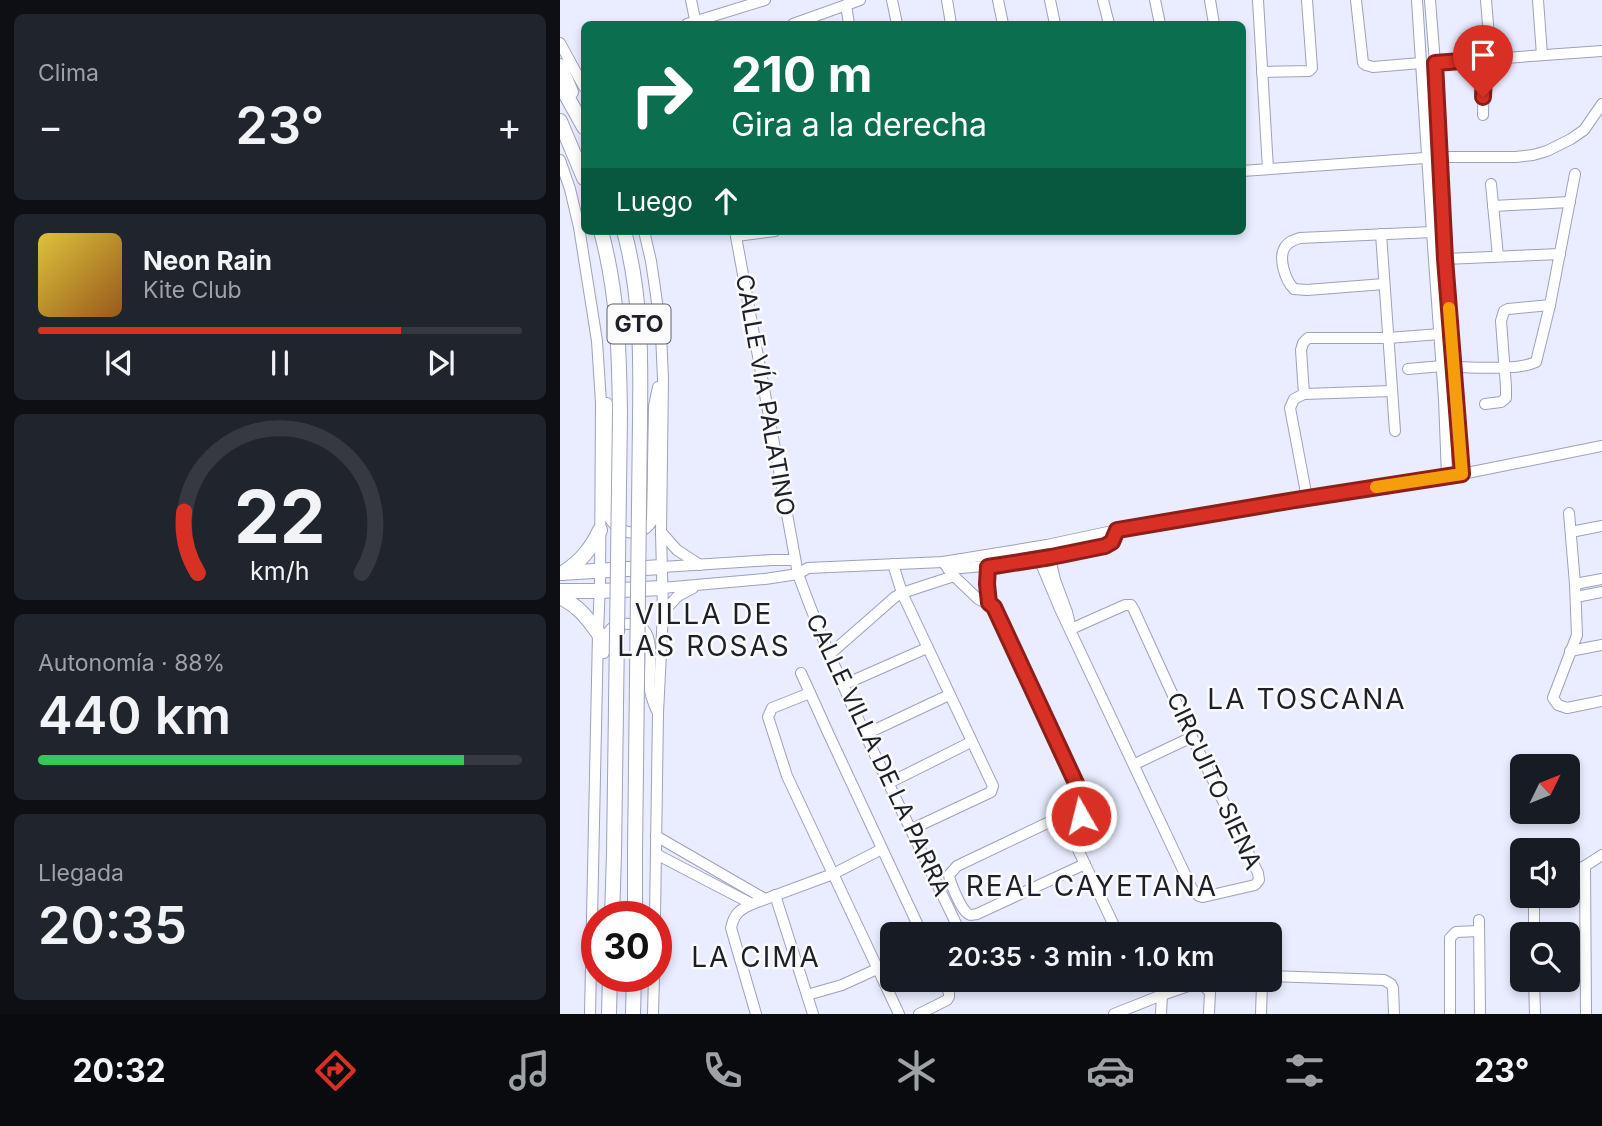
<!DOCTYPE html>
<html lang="es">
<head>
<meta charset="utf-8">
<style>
  body { margin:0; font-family:Inter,sans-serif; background:#20242c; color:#f1f3f6; height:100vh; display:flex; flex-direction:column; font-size:26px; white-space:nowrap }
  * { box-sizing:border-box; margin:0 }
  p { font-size:23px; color:#9ea1a6 }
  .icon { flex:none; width:38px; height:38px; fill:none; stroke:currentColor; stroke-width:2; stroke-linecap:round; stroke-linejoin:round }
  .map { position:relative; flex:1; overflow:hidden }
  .details { display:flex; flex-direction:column; gap:14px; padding:14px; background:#0d0f14; width:560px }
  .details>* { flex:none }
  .hud { position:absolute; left:21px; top:21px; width:665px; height:214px; border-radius:10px; box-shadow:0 4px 10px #0003; background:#0b6e4f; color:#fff; overflow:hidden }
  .needle { width:46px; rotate:47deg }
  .buttons { position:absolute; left:950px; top:754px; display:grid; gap:14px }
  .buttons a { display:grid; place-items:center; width:70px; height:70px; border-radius:10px; background:#171b24; box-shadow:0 4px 10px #0003; font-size:35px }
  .speed { position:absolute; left:21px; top:901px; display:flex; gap:14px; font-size:35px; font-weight:700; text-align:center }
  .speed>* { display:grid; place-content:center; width:91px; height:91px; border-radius:50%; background:#171b24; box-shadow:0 4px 10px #0003; line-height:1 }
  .speed .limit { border:10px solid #d22; background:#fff; color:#111 }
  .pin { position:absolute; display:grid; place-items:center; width:60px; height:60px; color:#fff; margin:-72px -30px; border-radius:50% 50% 50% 0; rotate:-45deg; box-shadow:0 0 7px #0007 }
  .pin .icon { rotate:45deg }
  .me { position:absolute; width:77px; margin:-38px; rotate:352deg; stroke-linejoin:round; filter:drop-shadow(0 0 5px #0008) }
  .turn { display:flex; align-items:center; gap:24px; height:147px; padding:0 35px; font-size:32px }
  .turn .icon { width:91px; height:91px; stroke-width:2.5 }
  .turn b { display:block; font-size:49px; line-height:60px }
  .then { display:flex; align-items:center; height:66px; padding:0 35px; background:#0003; gap:14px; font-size:26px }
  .big { font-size:52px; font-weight:600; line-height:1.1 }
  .details .tile { flex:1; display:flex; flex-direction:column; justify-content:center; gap:10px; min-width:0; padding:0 24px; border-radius:10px; background:#20242c }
  .details .dial { align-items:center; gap:0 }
  .dial svg { height:182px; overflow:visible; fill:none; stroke:#363941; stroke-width:7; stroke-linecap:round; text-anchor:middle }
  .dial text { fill:#f1f3f6; stroke:none }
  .song { display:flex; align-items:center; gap:21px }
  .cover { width:84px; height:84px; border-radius:10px; background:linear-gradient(135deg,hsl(50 70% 55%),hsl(30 70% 35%)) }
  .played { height:7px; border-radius:4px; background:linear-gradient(90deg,#d93025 75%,#363941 75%) }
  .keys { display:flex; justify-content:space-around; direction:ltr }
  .heat { display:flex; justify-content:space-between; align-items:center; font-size:38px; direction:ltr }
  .charge { height:10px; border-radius:5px; background:linear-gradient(90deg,#34c759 88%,#363941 0) }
  .trip { position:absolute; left:320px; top:922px; width:402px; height:70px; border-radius:10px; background:#171b24; box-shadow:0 4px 10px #0003; font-weight:600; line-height:70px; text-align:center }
  .menu { display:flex; height:112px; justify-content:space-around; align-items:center; background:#090b0e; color:#9ea1a6 }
  .menu .icon { width:49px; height:49px }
  .menu .active { color:#d93025 }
  .menu b { font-size:32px; color:#f1f3f6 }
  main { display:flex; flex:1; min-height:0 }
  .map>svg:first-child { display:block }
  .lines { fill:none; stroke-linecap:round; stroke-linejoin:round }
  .minor-casing { stroke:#9ca1bd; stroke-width:12 }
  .major-casing { stroke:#9ca1bd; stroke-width:16 }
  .minor { stroke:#fff; stroke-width:10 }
  .major { stroke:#fff; stroke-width:14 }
  .major-bridge-casing { stroke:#9ca1bd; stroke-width:16; stroke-linecap:butt }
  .major-bridge { stroke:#fff; stroke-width:14 }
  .route-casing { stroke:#8d1f18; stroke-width:18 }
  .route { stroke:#d93025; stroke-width:12 }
  .slow { stroke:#f59e0b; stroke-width:12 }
  .labels { text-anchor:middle; stroke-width:5; stroke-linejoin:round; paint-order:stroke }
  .shield { fill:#fbfbfb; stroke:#606168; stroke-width:2 }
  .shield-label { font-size:23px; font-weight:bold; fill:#1d1f29 }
  .street-label { font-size:24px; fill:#1d1f29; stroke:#fbfbfb }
  .quarter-label { font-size:28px; letter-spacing:2px; fill:#1d1f29; stroke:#fbfbfb }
</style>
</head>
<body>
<main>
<section class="details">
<div class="tile"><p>Clima</p>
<div class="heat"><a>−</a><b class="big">23°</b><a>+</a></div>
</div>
<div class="tile">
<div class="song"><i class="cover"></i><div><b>Neon Rain</b><p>Kite Club</p></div></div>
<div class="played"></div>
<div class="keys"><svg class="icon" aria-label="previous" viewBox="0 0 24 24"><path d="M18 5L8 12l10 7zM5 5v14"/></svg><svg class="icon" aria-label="pause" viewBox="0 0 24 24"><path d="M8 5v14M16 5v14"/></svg><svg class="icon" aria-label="next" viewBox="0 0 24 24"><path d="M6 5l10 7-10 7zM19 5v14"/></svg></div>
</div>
<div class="tile dial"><svg viewBox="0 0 100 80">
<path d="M14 69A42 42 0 1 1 86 69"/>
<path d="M14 69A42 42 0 0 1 8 42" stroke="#d93025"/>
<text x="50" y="56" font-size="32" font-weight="700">22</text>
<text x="50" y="72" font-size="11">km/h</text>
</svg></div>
<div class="tile"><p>Autonomía · 88%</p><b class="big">440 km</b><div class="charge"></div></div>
<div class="tile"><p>Llegada</p><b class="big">20:35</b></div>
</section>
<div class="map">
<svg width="1042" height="1014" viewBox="0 0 1042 1014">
  <rect width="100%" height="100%" fill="#e9edff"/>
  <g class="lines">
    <g class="minor-casing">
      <g id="minor">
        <path d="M131 0 136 24"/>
        <path d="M332 0 337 24"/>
        <path d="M387 0 391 24"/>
        <path d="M438 0 443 24"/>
        <path d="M490 0 495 24"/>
        <path d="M543 0 549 24"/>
        <path d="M595 0 600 24"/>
        <path d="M650 0 654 24"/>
        <path d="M698 0 708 169"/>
        <path d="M796 0 803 63 806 65 813 67 861 63"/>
        <path d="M857 0 872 232 884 399 887 476"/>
        <path d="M870 0 875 63 885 259 902 474"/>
        <path d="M978 0 982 55"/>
        <path d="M286 5 289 24"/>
        <path d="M127 24 205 0"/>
        <path d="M233 24 300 0"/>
        <path d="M0 43 24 87"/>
        <path d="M875 63 1042 51"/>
        <path d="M702 72 749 71 752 68 747 0"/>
        <path d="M923 115 924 73 930 49 926 0"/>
        <path d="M0 160 10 189 19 227 37 341 41 403 40 583 38 633 30 1014"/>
        <path d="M682 171 879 157H956L973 155 987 151 1011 139 1024 130 1042 104"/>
        <path d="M931 184 938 256"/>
        <path d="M933 206 1010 202"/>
        <path d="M84 231 91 261 96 295 101 334 103 379 101 532 103 612 98 713 95 917"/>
        <path d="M175 231 238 574C283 698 345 815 401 934"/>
        <path d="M821 234 835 431"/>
        <path d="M176 236 215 231"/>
        <path d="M885 259 1000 254"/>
        <path d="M824 284 747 290 734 289C725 280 718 258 725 247 729 241 734 240 740 238L872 232"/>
        <path d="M893 367C916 367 956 371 976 362L990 305 1015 174"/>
        <path d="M848 369 882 366"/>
        <path d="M744 394 741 350 743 343 748 338H828L880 334"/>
        <path d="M47 403 48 515C56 534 81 540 92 521L94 406 98 387"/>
        <path d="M925 404 941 402 946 398V387L941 321 944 311 948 309 990 305"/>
        <path d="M747 498 730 408 734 399 744 394 832 391"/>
        <path d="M1009 513 1015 584 1017 635 993 698 998 705 1007 708 1042 701"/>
        <path d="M101 532 117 550 140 565"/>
        <path d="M1011 532 1042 526"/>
        <path d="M474 547 500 609 632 889 639 896 643 897 695 885 699 880 698 873 632 737 574 610 571 605H565L511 629 507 612 495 580 487 545"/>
        <path d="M426 561 428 567 427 584 430 603"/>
        <path d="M383 562 394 576 418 599 434 607 521 794 523 806 513 839 558 934"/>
        <path d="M333 564 342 593 433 786 431 792 352 829"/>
        <path d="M102 567 212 560H234"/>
        <path d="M388 569C441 566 493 557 545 546L552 542 557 530"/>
        <path d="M1015 584 1042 579"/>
        <path d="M102 588 205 579 238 574 248 568 383 562 487 545 557 530 734 500 902 474 1042 446"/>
        <path d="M1016 597 1042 592"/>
        <path d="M103 612 118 596 133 588"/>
        <path d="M1010 651 1042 645"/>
        <path d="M44 653C45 645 45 637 49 631 57 621 75 622 84 630 95 642 88 675 90 690 91 698 94 704 97 711"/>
        <path d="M270 654 335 597 342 593 394 576"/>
        <path d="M241 673 270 737 362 934"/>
        <path d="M283 685 367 648"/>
        <path d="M250 693 212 708 208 717 227 776 339 1014"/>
        <path d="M306 734 389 695"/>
        <path d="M575 764 632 737"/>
        <path d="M329 783 411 742"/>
        <path d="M523 806 397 866 389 875C390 883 400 906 406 912 410 916 411 915 417 914L525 864"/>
        <path d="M96 836 205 899"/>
        <path d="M96 854 192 904"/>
        <path d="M1025 866 1026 1014"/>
        <path d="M1008 874 1025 866 1042 855"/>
        <path d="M215 895 253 1014"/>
        <path d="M974 896V934"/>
        <path d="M919 920 920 1014"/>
        <path d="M710 976 824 980 831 984 833 988 834 1014"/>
        <path d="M974 980 975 1014"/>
        <path d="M247 995 282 985 317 969"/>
        <path d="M93 1014 94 976"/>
        <path d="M196 1014 171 928C174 914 179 910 192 904L273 874 322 849"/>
        <path d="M359 1014 387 1000 389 997V993L383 980"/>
        <path d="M554 1014 602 995 637 983 642 984 650 992 649 1014"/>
        <path d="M601 1014 602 995"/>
        <path d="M701 1014 702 984 704 980"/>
        <path d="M890 1014V938L896 932 919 931"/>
      </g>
    </g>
    <g class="major-casing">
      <g id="major">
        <path d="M0 66 11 92"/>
        <path d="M0 84 24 127"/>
        <path d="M0 121 24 178"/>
        <path d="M41 231C58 294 59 349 60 413"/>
        <path d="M64 231C81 293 81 356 80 419"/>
        <path d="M0 573 102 567"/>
        <path d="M3 573C21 561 31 549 40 530"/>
        <path d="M0 591H40L102 588"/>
        <path d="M0 597C18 606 27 617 38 633"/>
        <path d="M52 917 54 854"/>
        <path d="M75 917V854"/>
        <path d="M49 1014 50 976"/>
        <path d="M73 1014 74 976"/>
      </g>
    </g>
    <use href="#minor" class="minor"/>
    <use href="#major" class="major"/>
    <g class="major-bridge-casing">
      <g id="major-bridge">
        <path d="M54 854 60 413"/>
        <path d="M75 854 80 419"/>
      </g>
    </g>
    <use href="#major-bridge" class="major-bridge"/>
  </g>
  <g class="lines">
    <g class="route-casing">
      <path id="route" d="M521 816 524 801 521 794 434 607 429 603 427 584 428 567 491 557 545 546 552 542 557 530 747 498 902 474 885 259 875 63 928 59 924 73 923 97"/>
    </g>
    <use href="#route" class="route"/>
    <path class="slow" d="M816 487 902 474 889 308"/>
  </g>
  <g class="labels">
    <rect class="shield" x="47.5" y="304.5" width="63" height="39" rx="5"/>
    <g class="shield-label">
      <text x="79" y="332">GTO</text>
    </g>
    <g class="street-label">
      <text transform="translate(205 395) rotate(80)" y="8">CALLE VÍA PALATINO</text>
      <text transform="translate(318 755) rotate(65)" y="8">CALLE VILLA DE LA PARRA</text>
      <text transform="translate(654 781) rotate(65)" y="8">CIRCUITO SIENA</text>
    </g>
    <g class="quarter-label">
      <text x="144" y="624">VILLA DE<tspan x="144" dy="32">LAS ROSAS</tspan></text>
      <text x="747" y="709">LA TOSCANA</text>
      <text x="532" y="896">REAL CAYETANA</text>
      <text x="196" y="967">LA CIMA</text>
    </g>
  </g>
</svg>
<div class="buttons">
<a><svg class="needle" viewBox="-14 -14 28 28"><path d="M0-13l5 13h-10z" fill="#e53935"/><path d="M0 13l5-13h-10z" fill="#9ea1a6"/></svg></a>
<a><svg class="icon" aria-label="sound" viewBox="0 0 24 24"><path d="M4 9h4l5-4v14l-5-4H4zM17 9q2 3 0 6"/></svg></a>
<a><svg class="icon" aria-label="search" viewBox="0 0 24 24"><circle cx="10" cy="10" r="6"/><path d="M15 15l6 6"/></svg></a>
</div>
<div class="speed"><div class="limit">30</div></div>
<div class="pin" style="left:923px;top:97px;background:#d93025"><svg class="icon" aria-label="arrive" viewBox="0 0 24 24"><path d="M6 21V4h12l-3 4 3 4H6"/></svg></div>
<svg class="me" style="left:521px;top:816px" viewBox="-20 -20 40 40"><circle r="17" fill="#d93025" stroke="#fff" stroke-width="3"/><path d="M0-11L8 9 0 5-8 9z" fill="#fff"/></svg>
<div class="trip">20:35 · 3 min · 1.0 km</div>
<div class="hud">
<div class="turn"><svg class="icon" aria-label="right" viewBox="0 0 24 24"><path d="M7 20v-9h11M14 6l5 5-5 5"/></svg><div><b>210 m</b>Gira a la derecha</div></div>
<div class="then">Luego<svg class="icon" aria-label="ahead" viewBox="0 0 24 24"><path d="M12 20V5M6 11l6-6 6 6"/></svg></div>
</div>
</div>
</main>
<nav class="menu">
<b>20:32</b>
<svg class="icon active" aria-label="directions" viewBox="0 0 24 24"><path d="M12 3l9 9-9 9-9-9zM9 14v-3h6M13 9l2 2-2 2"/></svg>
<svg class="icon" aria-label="music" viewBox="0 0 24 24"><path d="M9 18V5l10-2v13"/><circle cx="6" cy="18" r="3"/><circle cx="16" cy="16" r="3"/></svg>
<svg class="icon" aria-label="phone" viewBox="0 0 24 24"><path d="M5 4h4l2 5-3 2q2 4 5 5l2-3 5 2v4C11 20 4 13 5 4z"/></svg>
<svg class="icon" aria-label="climate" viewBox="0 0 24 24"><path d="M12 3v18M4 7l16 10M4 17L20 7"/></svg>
<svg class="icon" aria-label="car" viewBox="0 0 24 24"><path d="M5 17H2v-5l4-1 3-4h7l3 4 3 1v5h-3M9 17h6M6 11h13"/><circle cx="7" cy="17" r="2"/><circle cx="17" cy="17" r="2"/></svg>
<svg class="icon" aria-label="filters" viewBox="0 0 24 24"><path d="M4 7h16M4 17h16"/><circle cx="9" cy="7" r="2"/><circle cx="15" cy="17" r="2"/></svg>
<b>23°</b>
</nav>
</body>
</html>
